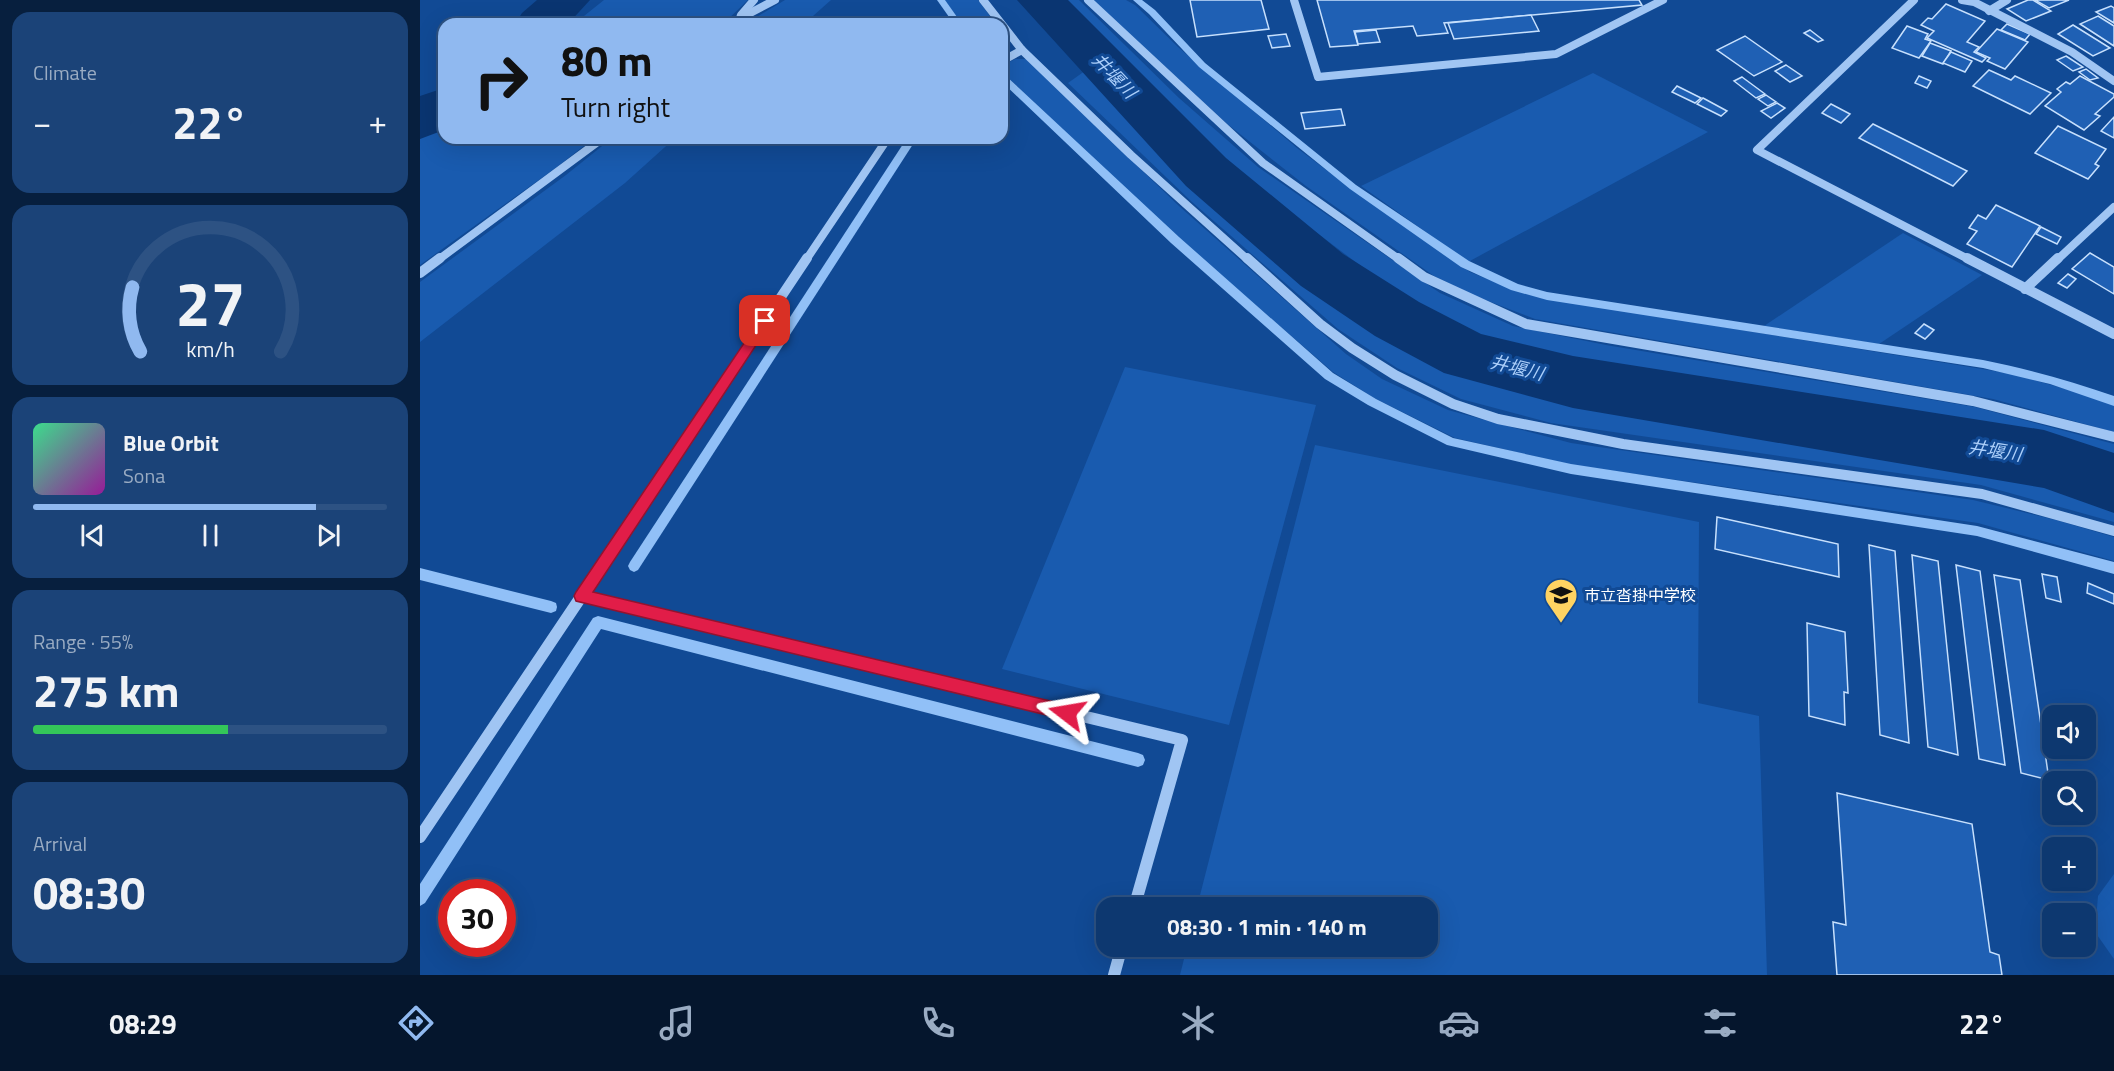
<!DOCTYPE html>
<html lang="en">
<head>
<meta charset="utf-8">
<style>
  body { margin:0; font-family:"Titillium Web","Noto Sans JP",sans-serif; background:#1b4378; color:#f1f3f6; height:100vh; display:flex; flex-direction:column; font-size:22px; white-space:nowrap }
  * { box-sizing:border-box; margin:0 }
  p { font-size:20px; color:#9aacc3 }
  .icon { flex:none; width:33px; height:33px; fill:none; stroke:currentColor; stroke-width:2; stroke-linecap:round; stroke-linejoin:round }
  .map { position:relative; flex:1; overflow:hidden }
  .details { display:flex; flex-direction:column; gap:12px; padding:12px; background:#071f3e; width:420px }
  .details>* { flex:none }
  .top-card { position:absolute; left:18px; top:18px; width:570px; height:126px; border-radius:18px; box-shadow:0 6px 24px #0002,0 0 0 2px #2d5283; background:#90b9f0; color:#111; overflow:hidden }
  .tools { position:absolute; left:1622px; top:705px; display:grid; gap:12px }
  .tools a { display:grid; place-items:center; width:54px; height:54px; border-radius:12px; background:#0d3870; box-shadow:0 6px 24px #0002,0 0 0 2px #2d5283; font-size:30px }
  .speed { position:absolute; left:18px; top:879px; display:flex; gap:12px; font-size:30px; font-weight:700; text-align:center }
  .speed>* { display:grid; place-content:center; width:78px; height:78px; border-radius:50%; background:#0d3870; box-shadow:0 6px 24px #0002,0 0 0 2px #2d5283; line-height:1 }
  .speed .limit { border:9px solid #d22; background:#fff; color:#111 }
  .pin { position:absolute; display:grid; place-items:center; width:51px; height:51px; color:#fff; margin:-26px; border-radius:12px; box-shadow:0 3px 9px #0006 }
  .me { position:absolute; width:66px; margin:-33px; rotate:284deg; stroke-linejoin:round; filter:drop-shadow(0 0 4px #0008) }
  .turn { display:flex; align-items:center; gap:21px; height:126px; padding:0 24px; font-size:27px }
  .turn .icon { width:78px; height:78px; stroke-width:2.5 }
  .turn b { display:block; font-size:42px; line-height:51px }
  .big { font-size:45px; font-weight:700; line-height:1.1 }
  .details .widget { flex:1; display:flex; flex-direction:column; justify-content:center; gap:9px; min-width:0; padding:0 21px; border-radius:18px; background:#1b4378 }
  .details .dial { align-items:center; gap:0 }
  .dial svg { height:156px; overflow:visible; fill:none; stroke:#2d5283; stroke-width:7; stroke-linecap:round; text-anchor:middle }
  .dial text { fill:#f1f3f6; stroke:none }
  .song { display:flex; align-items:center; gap:18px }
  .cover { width:72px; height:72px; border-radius:9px; background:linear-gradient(135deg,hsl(150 70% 55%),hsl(300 70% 35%)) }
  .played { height:6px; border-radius:3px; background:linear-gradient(90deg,#90b9f0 80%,#2d5283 80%) }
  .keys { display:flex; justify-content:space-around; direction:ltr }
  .heat { display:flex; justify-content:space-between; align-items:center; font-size:33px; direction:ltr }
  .charge { height:9px; border-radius:4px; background:linear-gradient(90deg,#34c759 55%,#2d5283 0) }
  .trip { position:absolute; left:676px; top:897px; width:342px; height:60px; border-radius:18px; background:#0d3870; box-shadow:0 6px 24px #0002,0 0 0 2px #2d5283; font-weight:700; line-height:60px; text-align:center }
  .dock { display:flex; height:96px; justify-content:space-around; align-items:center; background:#05162d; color:#9aacc3 }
  .dock .icon { width:42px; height:42px }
  .dock .active { color:#90b9f0 }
  .dock b { font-size:27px; color:#f1f3f6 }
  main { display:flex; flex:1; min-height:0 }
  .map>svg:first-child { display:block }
  .green { fill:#195baf }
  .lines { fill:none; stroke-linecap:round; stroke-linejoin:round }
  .stream { fill:#91c0f7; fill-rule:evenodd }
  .river { fill:#0a3571; fill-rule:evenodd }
  .building { fill:#1f60b4; stroke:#c7e0fd; stroke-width:1.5 }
  .minor-far2 { stroke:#a0c5f3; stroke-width:8 }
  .minor-far1 { stroke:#a0c5f3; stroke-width:10 }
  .minor { stroke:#a0c5f3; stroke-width:12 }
  .route { fill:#e11d48; stroke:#92132f; stroke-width:1.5 }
  .labels { text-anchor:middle; stroke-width:6; stroke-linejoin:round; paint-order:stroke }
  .poi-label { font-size:16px; fill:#fff; stroke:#114a95; text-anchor:start }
  .water-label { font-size:18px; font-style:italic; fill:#accffa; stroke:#114a95 }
</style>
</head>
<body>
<main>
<section class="details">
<div class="widget"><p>Climate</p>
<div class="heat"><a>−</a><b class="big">22°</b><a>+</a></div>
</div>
<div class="widget dial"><svg viewBox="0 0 100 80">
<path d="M14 69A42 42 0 1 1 86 69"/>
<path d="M14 69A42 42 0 0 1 10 36" stroke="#90b9f0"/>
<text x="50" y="56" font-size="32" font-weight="700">27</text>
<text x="50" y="72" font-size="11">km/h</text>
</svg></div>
<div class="widget">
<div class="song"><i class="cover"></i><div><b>Blue Orbit</b><p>Sona</p></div></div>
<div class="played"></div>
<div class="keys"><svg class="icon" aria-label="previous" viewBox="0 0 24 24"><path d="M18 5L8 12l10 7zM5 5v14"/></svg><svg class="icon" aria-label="pause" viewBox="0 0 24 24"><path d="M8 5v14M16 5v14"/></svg><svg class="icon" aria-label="next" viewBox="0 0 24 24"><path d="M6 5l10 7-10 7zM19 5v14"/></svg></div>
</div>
<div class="widget"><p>Range · 55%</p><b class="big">275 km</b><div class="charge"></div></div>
<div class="widget"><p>Arrival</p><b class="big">08:30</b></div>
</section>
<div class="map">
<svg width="1694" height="975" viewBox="0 0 1694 975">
  <rect width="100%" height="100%" fill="#114a95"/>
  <g class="green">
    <path d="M184 0H328L303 24H154Z"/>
    <path d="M365 0H411L384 24H325Z"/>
    <path d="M524 0H558L576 24H541Z"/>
    <path d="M636 0H659L759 98 838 167 1020 293 1093 326 1186 345 1555 407 1694 444V471L1651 456 1554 432 1162 366 1077 346 990 303 808 166 696 66Z"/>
    <path d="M673 0H706L715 5 758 47 877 148 937 193 1050 272 1092 289 1124 298 1593 374 1674 397 1694 405V432L1573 399 1115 319 1055 296 1014 276 886 186 806 123Z"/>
    <path d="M595 59H606L759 206 926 354 962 379 1028 410 1151 443 1553 500 1636 520 1694 537V561L1558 523 1153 465 1035 438 954 398 913 372 758 238 582 72V66Z"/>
    <path d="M669 68 782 182 931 307 989 344 1033 366 1085 384 1169 402 1533 451 1609 465 1694 492V522L1561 485 1131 423 1041 399 977 368 918 329 772 202 648 83Z"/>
    <path d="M1173 73 1288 132 1048 262 941 186Z"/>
    <path d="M24 121V138H174L137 167 0 265V139Z"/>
    <path d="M192 138H255L205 183 0 342V282L146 175Z"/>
    <path d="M1483 233 1562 275 1459 344 1344 326Z"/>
    <path d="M705 367 896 405 809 725 582 669Z"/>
    <path d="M895 445 1279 522 1278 703 1339 716 1347 975H760L767 947 1008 946V908L777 907Z"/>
    <path d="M1694 874V959L1675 932 1678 896Z"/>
  </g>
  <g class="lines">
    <g class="stream">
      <path d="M517 0H525L542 24H534Z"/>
      <path d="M713 0H722L735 10 785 63 936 185 1049 261 1098 284 1127 292 1563 360C1608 369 1651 381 1694 396V406L1630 384 1563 368 1127 300 1091 290 1041 267 930 189 779 67 729 14Z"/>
      <path d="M582 74 585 75 759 237 913 373 956 399 1033 438 1151 464 1557 526 1694 562V574L1557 536 1151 474 1027 445 948 405 905 379 751 243 582 82Z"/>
      <path d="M487 138H497L218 570 214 572 210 570 208 566 210 562Z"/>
      <path d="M0 568 131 601 136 603 137 607 136 611 131 613 0 580Z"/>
      <path d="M178 616 718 753 723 755 725 760 723 765 718 767 181 629 5 903 0 906V884L173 618Z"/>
    </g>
    <g class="river">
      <path d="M117 0H170L148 24H95L102 13Z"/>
      <path d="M597 0H648L806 158 923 254 999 302 1061 334 1153 356 1624 430 1694 453V513L1624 488 1153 408 1024 373 955 336 881 286 766 186Z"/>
      <path d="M24 88V130L0 139V96Z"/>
    </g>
  </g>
  <g class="building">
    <path d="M770 0H841L849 29 777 37Z"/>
    <path d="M897 0H1219L1222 5 1024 23 1028 33 997 36 993 26 934 31 938 45 910 47Z"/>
    <path d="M1608 0H1613L1631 11 1606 21 1587 9Z"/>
    <path d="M1615 0H1649L1629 8Z"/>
    <path d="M1526 4 1565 21 1547 42 1559 47 1554 52 1566 58 1562 62 1507 38 1514 31 1501 25 1508 18 1512 19Z"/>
    <path d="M1691 6 1694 8V23L1676 12Z"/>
    <path d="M1111 15 1119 31 1034 39 1028 23Z"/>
    <path d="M1678 16 1694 26V46L1660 24Z"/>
    <path d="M1587 24 1610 34 1605 40 1581 30Z"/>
    <path d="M1653 25 1690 48 1673 56 1638 34Z"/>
    <path d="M1487 26 1508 34 1505 39 1511 41 1499 58 1472 48Z"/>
    <path d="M1577 29 1608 42 1585 69 1567 61 1570 58 1556 52Z"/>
    <path d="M956 30 960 42 938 44 935 32Z"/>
    <path d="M1390 30 1403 40 1398 42 1384 33Z"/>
    <path d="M866 34 870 46 852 48 848 36Z"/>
    <path d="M1325 36 1362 62 1334 76 1297 50Z"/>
    <path d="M1510 43 1531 51 1523 64 1502 56Z"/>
    <path d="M1531 52 1552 61 1545 72 1523 63Z"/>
    <path d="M1646 56 1663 67 1653 71 1637 60Z"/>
    <path d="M1366 65 1382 76 1370 82 1355 71Z"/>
    <path d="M1666 69 1678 78 1670 80 1659 72Z"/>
    <path d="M1569 70 1591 80 1595 76 1631 93 1610 114 1553 86Z"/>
    <path d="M1499 76 1511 81 1507 88 1495 83Z"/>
    <path d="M1660 76 1694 94V97L1675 114 1680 116 1664 130 1625 106 1641 92 1637 89 1646 82 1650 84Z"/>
    <path d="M1322 77 1345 94 1336 98 1314 81Z"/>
    <path d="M1257 86 1281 98 1275 103 1252 92Z"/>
    <path d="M1346 95 1356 102 1348 106 1338 99Z"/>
    <path d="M1283 98 1307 111 1301 116 1277 104Z"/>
    <path d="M1357 103 1365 108 1351 118 1341 111Z"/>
    <path d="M1411 104 1430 114 1421 123 1402 113Z"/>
    <path d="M921 109 925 125 885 129 881 113Z"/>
    <path d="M1694 117V138L1681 131Z"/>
    <path d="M1453 124 1547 171 1533 186 1439 138Z"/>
    <path d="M1638 126 1686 149 1675 164 1679 166 1668 179 1615 153Z"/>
    <path d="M1576 205 1620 226 1592 267 1547 244 1557 231 1549 228 1558 215 1566 219Z"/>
    <path d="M1621 227 1641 237 1637 244 1616 234Z"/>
    <path d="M1670 253 1694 267V294L1652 269Z"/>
    <path d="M1648 274 1656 279 1647 288 1638 283Z"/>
    <path d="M1504 324 1514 330 1505 339 1495 333Z"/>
    <path d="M1297 517 1418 544 1419 577 1295 549Z"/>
    <path d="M1449 545 1475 551 1489 743 1460 735Z"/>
    <path d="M1492 555 1518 561 1538 755 1508 747Z"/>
    <path d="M1536 565 1560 571 1585 765 1559 759Z"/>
    <path d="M1622 574 1637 577 1641 602 1626 598Z"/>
    <path d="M1574 575 1600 580 1629 780 1601 773Z"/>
    <path d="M1668 583 1694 594V604L1667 593Z"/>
    <path d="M1387 623 1425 632 1428 693 1424 692 1425 725 1389 716Z"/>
    <path d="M1417 793 1552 824 1570 952 1579 955 1582 975H1417L1413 922 1426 925Z"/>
  </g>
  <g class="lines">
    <g class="minor-far2">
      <path d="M563 0 602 50 711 155 828 260"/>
      <path d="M668 0 843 163 980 260"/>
      <path d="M874 0 898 77 1136 54 1243 0"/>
      <path d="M1494 0 1337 150 1550 260"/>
      <path d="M1542 0 1554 2 1652 52 1694 81"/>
      <path d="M1569 11 1587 0"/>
      <path d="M321 15 334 0"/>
      <path d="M315 21 355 0"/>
      <path d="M582 61 602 50"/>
      <path d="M18 260 183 138"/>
      <path d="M386 260 468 138"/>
      <path d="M1637 260 1694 207"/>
    </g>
    <g class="minor-far1">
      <path d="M827 258 900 324 932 348 975 375 1033 404 1078 419 1203 444 1562 494 1694 531"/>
      <path d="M978 258 1004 277 1106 324 1553 401 1694 437"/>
      <path d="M1547 258 1694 334"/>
      <path d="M0 273 20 258"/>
      <path d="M1605 289 1638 258"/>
      <path d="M172 580 387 258"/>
    </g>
    <g class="minor">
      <path d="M162 596 762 740 714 908"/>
      <path d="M0 837 173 579"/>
      <path d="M694 975 702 946"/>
    </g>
  </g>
  <path class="route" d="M345 316 350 318V324L173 592 647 705 652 707 654 713 652 718 647 720 156 601 154 596 156 592 341 318Z"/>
  <defs>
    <g id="school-pin" transform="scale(1.725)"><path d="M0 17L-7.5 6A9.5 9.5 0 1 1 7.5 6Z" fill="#ffd362" stroke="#114a95"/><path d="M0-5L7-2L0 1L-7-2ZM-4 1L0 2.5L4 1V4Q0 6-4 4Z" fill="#111"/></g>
  </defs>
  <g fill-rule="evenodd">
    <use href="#school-pin" x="1141" y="595"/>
  </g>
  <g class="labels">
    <g class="poi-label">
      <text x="1164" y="601">市立沓掛中学校</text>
    </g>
    <g class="water-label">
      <text transform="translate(694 76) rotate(46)" y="6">井堰川</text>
      <text transform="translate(1097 368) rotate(14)" y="6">井堰川</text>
      <text transform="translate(1575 451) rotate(9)" y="6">井堰川</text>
    </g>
  </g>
</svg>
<div class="tools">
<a><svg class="icon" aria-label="sound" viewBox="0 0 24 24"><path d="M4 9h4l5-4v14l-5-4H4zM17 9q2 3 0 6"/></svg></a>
<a><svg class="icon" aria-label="search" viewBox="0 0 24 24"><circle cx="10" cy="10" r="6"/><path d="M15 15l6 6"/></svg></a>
<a>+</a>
<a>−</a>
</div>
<div class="speed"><div class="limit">30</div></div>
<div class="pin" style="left:345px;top:321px;background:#d93025"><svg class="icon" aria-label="arrive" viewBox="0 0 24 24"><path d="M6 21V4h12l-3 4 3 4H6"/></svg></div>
<svg class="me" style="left:647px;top:713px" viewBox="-20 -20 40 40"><path d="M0-17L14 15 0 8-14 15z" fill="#e11d48" stroke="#fff" stroke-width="4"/></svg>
<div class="trip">08:30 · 1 min · 140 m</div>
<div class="top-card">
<div class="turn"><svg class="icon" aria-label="right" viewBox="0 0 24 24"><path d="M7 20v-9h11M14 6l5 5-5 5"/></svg><div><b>80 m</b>Turn right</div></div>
</div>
</div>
</main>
<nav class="dock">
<b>08:29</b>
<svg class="icon active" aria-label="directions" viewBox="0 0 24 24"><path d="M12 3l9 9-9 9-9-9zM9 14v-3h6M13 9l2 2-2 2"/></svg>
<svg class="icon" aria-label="music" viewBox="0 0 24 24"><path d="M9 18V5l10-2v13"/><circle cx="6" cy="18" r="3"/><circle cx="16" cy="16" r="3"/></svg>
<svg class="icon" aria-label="phone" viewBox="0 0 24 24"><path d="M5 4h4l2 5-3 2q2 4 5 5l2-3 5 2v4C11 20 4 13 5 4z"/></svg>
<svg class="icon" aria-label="climate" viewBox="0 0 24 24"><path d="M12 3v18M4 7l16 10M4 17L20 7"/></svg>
<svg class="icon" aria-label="car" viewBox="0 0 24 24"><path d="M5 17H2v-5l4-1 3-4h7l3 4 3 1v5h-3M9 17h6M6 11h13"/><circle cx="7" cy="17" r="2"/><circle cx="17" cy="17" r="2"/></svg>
<svg class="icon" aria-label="filters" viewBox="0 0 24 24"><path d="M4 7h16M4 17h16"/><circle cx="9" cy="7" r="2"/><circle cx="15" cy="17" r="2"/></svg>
<b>22°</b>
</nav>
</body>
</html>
